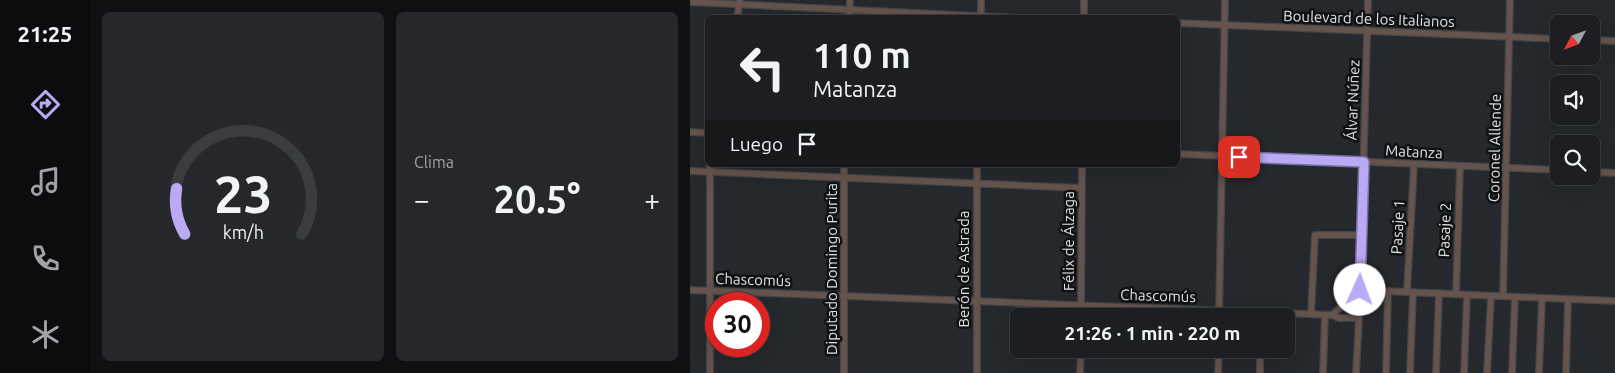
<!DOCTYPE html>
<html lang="es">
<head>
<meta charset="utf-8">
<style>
  body { margin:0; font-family:Ubuntu,sans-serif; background:#25272a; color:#f1f3f6; height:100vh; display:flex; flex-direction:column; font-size:19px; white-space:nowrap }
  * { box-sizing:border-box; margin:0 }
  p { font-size:16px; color:#a0a2a5 }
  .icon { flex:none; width:28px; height:28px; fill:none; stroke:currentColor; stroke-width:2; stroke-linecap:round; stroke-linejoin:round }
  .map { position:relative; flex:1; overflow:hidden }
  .details { display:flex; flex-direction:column; gap:12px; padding:12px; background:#0f1012; width:600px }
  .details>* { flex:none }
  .top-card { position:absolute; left:15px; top:15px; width:475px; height:152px; border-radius:8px; box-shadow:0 5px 20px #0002,0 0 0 1px #3a3c3f; background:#1c1e21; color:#f1f3f6; overflow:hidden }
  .needle { width:32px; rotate:229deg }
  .controls { position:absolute; left:860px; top:15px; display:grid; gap:10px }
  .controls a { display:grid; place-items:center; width:50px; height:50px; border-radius:8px; background:#1c1e21; box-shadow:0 5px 20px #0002,0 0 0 1px #3a3c3f; font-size:25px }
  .speed { position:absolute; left:15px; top:292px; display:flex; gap:10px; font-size:25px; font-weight:700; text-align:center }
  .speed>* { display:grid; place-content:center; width:65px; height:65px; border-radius:50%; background:#1c1e21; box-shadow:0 5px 20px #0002,0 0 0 1px #3a3c3f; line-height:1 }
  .speed .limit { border:8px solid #d22; background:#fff; color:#111 }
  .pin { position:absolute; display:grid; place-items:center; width:42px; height:42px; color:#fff; margin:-21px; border-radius:10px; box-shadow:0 2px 8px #0006 }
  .me { position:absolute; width:55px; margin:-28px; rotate:2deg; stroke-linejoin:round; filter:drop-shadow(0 0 4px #0008) }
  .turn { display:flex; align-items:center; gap:18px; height:105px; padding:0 25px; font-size:22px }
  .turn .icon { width:65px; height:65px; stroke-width:2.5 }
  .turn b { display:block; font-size:35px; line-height:42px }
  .then { display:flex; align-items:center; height:48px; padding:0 25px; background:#0003; gap:10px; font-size:19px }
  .big { font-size:38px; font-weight:600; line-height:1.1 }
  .details .card { flex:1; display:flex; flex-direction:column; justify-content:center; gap:8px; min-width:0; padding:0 18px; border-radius:8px; background:#25272a }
  .details .dial { align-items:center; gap:0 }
  .dial svg { height:130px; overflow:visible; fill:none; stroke:#3a3c3f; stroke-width:7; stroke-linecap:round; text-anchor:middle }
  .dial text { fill:#f1f3f6; stroke:none }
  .heat { display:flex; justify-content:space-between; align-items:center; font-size:28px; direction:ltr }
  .details .tiles { flex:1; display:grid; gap:12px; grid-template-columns:repeat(2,1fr) }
  .trip { position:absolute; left:320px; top:308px; width:285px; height:50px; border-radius:8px; background:#1c1e21; box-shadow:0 5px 20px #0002,0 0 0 1px #3a3c3f; font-weight:600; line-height:50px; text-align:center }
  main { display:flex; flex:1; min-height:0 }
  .tabs { display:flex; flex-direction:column; width:90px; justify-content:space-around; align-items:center; background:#0b0c0d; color:#a0a2a5 }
  .tabs .icon { width:35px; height:35px }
  .tabs .current { color:#baaaf6 }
  .tabs b { font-size:22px; color:#f1f3f6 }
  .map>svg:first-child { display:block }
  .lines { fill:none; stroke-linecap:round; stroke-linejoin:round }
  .street-casing { stroke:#43464a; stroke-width:8 }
  .street { stroke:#66534b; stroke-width:5.5 }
  .route-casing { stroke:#796ea0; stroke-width:12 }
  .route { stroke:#baaaf6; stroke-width:9 }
  .labels { text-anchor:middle; stroke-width:5; stroke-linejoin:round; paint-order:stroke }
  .street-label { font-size:15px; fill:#e0e2e5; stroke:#0f1112 }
</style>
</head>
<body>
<main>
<nav class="tabs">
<b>21:25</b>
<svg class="icon current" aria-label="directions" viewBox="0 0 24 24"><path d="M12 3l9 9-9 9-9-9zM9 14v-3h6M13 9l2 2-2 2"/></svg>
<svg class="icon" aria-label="music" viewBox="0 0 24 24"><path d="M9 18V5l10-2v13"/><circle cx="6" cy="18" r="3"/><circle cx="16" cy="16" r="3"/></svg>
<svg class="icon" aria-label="phone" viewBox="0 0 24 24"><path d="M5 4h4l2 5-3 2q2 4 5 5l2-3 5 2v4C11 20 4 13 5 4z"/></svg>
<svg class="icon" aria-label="climate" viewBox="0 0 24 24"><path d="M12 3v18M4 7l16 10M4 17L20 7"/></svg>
</nav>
<section class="details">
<div class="tiles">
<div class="card dial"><svg viewBox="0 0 100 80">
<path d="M14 69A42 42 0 1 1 86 69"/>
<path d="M14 69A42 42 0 0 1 9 41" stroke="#baaaf6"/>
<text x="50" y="56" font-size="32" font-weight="700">23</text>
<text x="50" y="72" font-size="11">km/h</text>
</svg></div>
<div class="card"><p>Clima</p>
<div class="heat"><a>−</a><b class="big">20.5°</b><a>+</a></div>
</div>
</div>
</section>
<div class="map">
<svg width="925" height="373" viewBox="0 0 925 373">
  <rect width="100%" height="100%" fill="#25282c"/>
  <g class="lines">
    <g class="street-casing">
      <g id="street">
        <path d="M0 2 330 18"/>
        <path d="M47 18 50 0"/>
        <path d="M159 18 160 0"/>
        <path d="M291 18V0"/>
        <path d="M394 18V0"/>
        <path d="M488 23 869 39"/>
        <path d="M901 40 925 41"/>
        <path d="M0 132 18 133"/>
        <path d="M488 154 869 170"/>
        <path d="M154 165V373"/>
        <path d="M287 165V373"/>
        <path d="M0 171 392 188"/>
        <path d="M901 172 925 173"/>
        <path d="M0 290 642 315 649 318H669L666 373"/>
        <path d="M670 290 678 0"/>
        <path d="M717 291 724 165"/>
        <path d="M766 294 770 167"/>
        <path d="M813 296 820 0"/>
        <path d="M621 314 625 235H673"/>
        <path d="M642 315 670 290 925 301"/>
        <path d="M391 316 392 165"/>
        <path d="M529 316 535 0"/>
        <path d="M20 373V165"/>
        <path d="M390 373 391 349"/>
        <path d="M528 373 529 349"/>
        <path d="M570 373V349"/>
        <path d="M633 373 635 315"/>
        <path d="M696 373 698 291"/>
        <path d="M720 373 723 292"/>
        <path d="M746 373 749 293"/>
        <path d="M774 373 777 295"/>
        <path d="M797 373 801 296"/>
        <path d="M822 373 825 297"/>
        <path d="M849 373 852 298"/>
        <path d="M876 373 878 299"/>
      </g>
    </g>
    <use href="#street" class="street"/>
  </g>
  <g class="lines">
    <g class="route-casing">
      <path id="route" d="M549 157 674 162 670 290"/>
    </g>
    <use href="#route" class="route"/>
  </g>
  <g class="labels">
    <g class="street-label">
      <text transform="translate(679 19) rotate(2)" y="5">Boulevard de los Italianos</text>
      <text transform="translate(663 100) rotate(-88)" y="5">Álvar Núñez</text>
      <text transform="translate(805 148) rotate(-89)" y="5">Coronel Allende</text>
      <text transform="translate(724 152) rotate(3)" y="5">Matanza</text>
      <text transform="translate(708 227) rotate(-87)" y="5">Pasaje 1</text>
      <text transform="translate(755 230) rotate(-88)" y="5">Pasaje 2</text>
      <text transform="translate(379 241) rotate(-90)" y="5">Félix de Álzaga</text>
      <text transform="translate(142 269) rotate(-90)" y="5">Diputado Domingo Purita</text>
      <text transform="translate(274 269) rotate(-90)" y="5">Berón de Astrada</text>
      <text transform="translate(63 280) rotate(2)" y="5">Chascomús</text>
      <text transform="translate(468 296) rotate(2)" y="5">Chascomús</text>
    </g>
  </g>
</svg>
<div class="controls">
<a><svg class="needle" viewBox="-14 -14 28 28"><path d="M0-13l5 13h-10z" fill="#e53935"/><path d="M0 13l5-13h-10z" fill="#a0a2a5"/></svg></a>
<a><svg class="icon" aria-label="sound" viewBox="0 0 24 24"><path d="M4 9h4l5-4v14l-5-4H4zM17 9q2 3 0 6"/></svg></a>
<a><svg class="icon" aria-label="search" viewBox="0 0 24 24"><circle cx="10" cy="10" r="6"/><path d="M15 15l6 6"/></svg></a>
</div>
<div class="speed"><div class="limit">30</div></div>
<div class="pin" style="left:549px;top:157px;background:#d93025"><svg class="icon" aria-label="arrive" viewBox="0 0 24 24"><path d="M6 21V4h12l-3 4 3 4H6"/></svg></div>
<svg class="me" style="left:670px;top:290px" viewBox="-20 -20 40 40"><circle r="19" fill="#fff"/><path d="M0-13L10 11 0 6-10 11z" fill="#baaaf6"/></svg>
<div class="trip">21:26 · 1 min · 220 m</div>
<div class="top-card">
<div class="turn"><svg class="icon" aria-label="left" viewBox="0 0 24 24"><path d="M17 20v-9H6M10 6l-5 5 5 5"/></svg><div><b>110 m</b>Matanza</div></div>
<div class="then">Luego<svg class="icon" aria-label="arrive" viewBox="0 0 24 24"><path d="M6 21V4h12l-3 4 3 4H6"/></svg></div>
</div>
</div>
</main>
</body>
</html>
